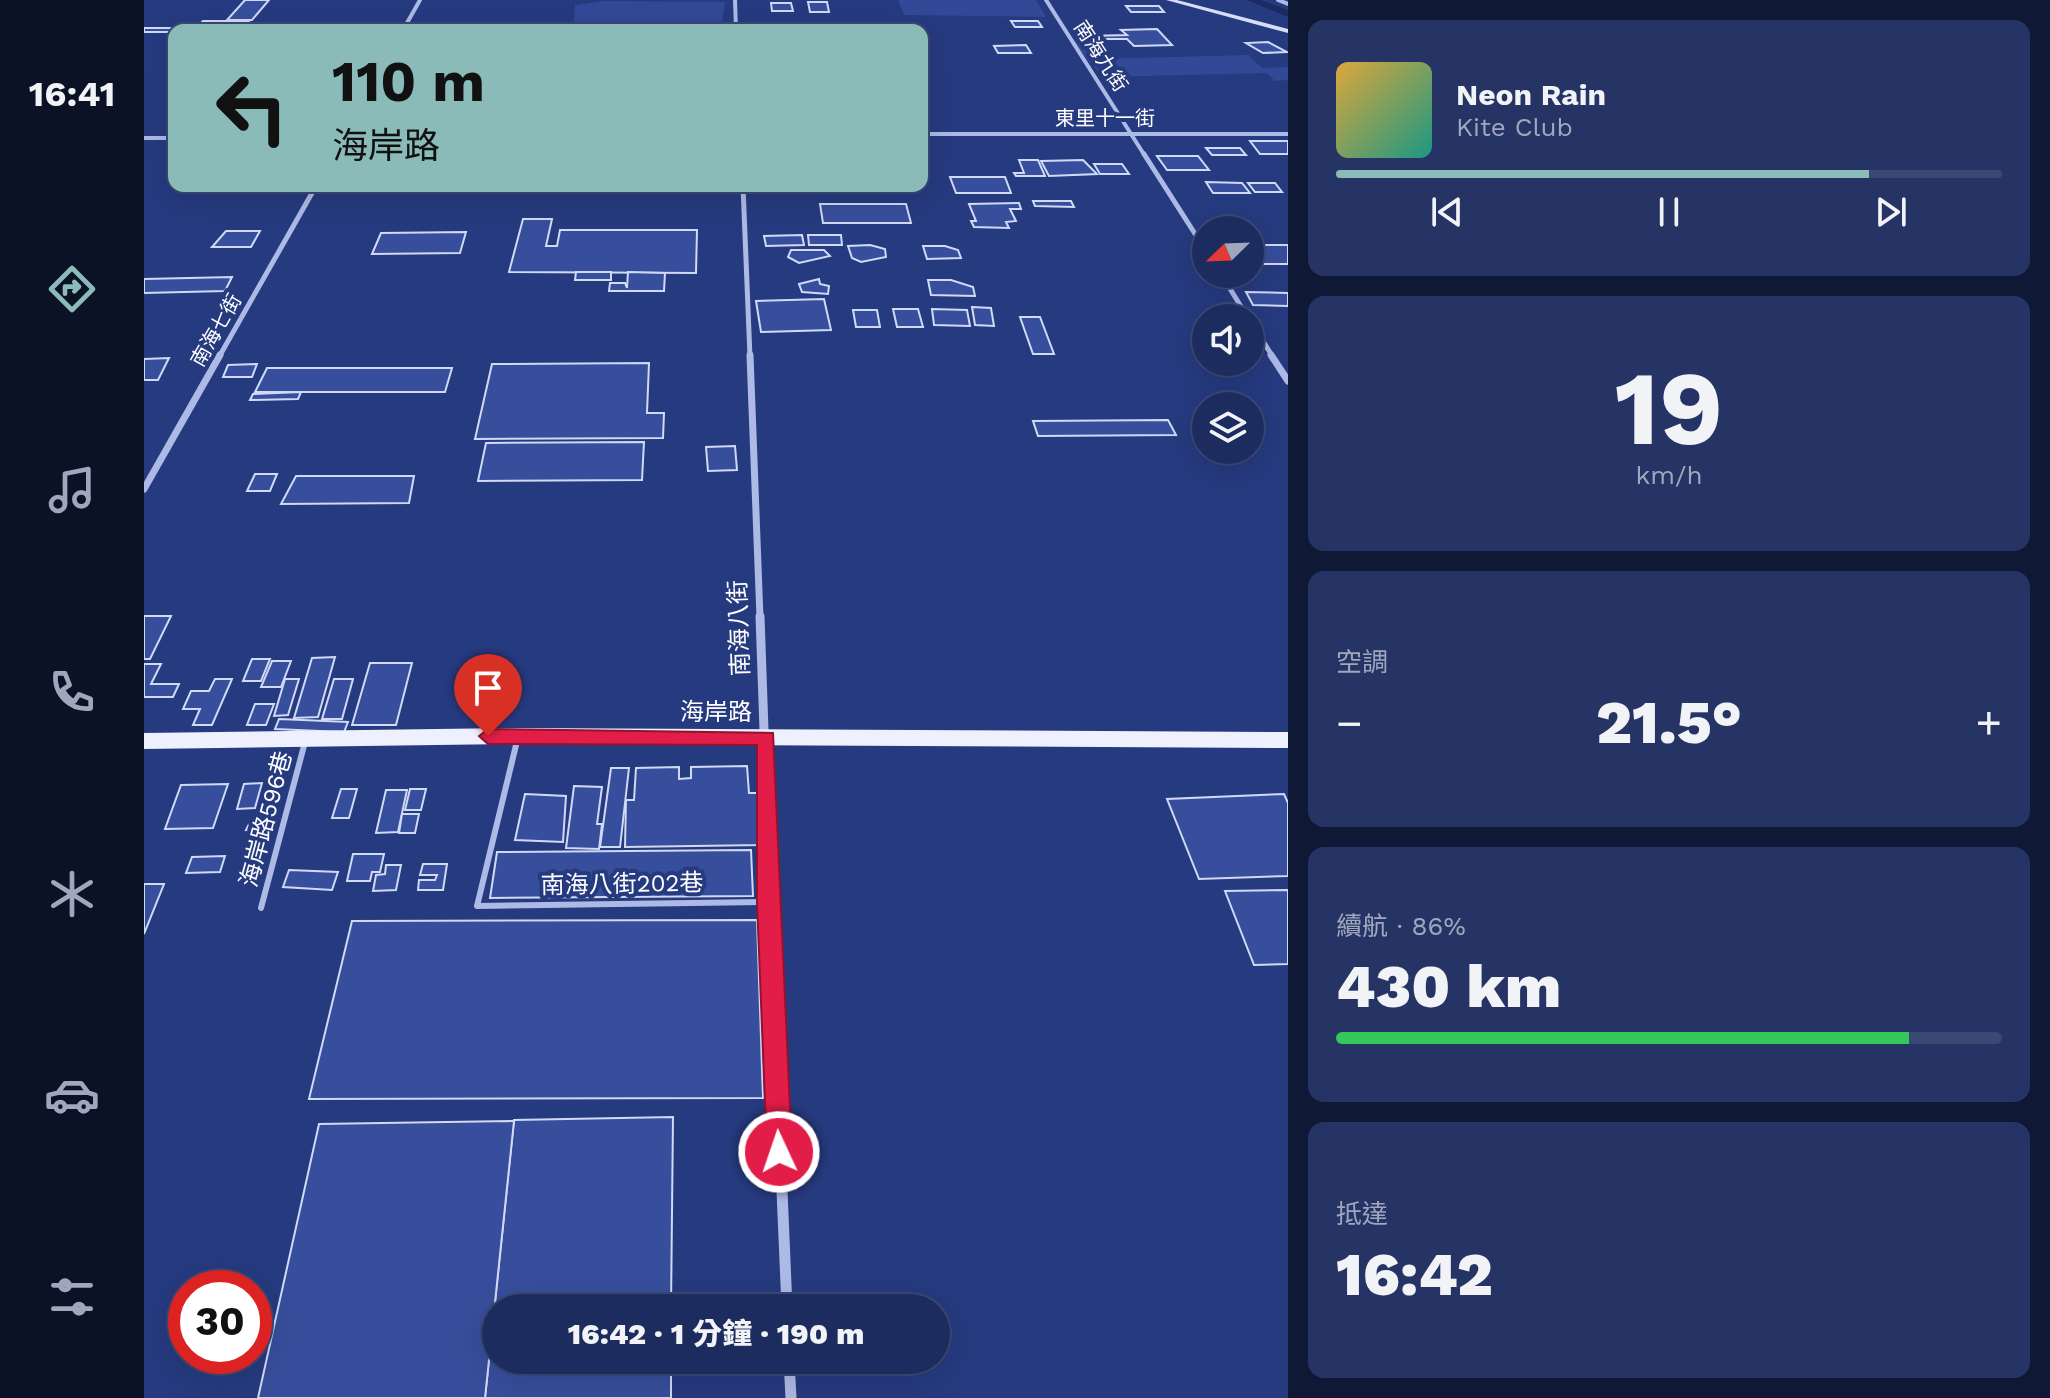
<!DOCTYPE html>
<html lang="zh-TW">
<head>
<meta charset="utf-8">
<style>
  body { margin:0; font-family:"Work Sans","Noto Sans TC",sans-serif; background:#253465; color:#f1f3f6; height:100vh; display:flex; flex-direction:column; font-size:30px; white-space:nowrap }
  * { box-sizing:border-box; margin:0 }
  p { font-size:26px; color:#a0a7bd }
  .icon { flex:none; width:44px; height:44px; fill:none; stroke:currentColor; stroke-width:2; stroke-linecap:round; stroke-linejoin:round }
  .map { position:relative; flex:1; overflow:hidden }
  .panel { display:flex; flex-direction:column; gap:20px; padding:20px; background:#0f1834; width:762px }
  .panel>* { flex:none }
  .hud { position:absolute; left:24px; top:24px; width:760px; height:168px; border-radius:16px; box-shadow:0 8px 32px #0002,0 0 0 2px #3a4874; background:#8bbbb9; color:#111; overflow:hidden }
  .needle { width:52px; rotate:247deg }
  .fabs { position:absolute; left:1048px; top:216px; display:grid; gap:16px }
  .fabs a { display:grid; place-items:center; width:72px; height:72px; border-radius:50%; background:#1c2c5f; box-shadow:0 8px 32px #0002,0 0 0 2px #3a4874; font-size:40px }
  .speed { position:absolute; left:24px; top:1270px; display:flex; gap:16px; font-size:40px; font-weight:700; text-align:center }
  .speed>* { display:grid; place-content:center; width:104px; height:104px; border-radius:50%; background:#1c2c5f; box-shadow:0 8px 32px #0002,0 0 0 2px #3a4874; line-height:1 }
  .speed .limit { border:12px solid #d22; background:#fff; color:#111 }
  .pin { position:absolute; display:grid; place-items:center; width:68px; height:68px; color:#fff; margin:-82px -34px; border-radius:50% 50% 50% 0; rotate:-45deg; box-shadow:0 0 8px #0007 }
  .pin .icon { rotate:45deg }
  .me { position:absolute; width:88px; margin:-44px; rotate:357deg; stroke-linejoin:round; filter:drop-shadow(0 0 6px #0008) }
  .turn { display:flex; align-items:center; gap:28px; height:168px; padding:0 32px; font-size:36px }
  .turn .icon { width:104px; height:104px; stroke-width:2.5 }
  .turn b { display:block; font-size:56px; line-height:68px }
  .big { font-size:60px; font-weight:800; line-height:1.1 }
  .panel .widget { flex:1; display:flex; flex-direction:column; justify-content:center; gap:12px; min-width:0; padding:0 28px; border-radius:16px; background:#253465 }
  .panel .dial { align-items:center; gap:0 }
  .dial b { font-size:104px; line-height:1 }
  .song { display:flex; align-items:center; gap:24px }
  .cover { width:96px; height:96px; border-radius:12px; background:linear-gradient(135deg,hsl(40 70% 55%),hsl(170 70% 35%)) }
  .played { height:8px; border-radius:4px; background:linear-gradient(90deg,#8bbbb9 80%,#3a4874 80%) }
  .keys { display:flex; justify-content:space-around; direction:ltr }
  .heat { display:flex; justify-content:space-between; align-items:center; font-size:44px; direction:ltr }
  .charge { height:12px; border-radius:6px; background:linear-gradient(90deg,#34c759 86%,#3a4874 0) }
  .trip { position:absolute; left:338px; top:1294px; width:468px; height:80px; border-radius:40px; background:#1c2c5f; box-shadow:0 8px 32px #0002,0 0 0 2px #3a4874; font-weight:800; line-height:80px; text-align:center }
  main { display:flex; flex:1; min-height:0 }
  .menu { display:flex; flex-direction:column; width:144px; justify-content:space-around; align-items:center; background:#0b1226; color:#a0a7bd }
  .menu .icon { width:56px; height:56px }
  .menu .on { color:#8bbbb9 }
  .menu b { font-size:36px; color:#f1f3f6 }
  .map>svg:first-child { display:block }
  .green { fill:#314997 }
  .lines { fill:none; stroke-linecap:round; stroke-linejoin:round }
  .canal { fill:#1b2a60; fill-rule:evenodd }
  .building { fill:#374e9c; stroke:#d0d9f5; stroke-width:2 }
  .lane { stroke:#adbae6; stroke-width:6 }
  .street-far4 { stroke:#adbae6; stroke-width:4 }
  .street-far3 { stroke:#adbae6; stroke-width:5 }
  .street-far2 { stroke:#adbae6; stroke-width:7 }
  .street-far1 { stroke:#adbae6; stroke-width:9 }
  .street { stroke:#adbae6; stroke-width:11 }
  .secondary { fill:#d6ddf5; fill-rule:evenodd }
  .primary { fill:#eef0fd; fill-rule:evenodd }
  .route { fill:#e11d48; stroke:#92132f; stroke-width:2 }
  .labels { text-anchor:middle; stroke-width:8; stroke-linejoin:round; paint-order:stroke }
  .far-street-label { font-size:20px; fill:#fff; stroke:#263a7f }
  .street-label { font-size:24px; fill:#fff; stroke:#263a7f }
</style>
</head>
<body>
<main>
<nav class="menu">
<b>16:41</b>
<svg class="icon on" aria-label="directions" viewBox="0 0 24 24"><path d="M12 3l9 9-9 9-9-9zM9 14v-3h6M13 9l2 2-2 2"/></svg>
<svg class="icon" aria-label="music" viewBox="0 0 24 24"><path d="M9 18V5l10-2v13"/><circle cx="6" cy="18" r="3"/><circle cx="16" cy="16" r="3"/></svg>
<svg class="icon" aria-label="phone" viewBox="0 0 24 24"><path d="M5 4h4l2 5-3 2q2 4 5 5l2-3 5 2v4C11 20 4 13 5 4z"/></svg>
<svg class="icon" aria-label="climate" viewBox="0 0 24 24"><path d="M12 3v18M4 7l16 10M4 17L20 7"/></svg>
<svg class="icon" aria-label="car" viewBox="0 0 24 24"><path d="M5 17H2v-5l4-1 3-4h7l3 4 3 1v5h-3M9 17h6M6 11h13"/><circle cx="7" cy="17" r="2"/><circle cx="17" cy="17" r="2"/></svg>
<svg class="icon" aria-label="filters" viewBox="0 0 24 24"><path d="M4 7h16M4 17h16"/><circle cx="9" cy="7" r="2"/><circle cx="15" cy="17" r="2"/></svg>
</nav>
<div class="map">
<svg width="1144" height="1398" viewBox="0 0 1144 1398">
  <rect width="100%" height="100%" fill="#263a7f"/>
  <g class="green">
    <path d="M754 0H892L902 17 760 15Z"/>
    <path d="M461 1 581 2 578 22 429 29 431 5Z"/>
    <path d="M937 40 954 59 1104 55 1118 68 1144 67V80L1131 81 1122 73 959 77 928 41Z"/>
  </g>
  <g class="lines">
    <path class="canal" d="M1103 0H1117L1144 10V17Z"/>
  </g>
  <g class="building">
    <path d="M101 0H125L108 20H83Z"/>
    <path d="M664 2H683L685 12H666Z"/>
    <path d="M627 3H647L649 11H628Z"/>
    <path d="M982 6H1015L1020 12H987Z"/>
    <path d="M59 21H105L97 30H50Z"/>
    <path d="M867 21H894L898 27H871Z"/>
    <path d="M543 24H577V30L542 29Z"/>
    <path d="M0 28H48L30 32H0Z"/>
    <path d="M1013 29 1028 45 990 46 983 39H946L944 36 983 35 977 30Z"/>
    <path d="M1124 42 1143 52 1119 53 1102 43Z"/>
    <path d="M882 45 887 53H854L850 46Z"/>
    <path d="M1106 141H1144V154H1116Z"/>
    <path d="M1062 148H1096L1102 155H1068Z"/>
    <path d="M1013 156H1054L1065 170H1023Z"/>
    <path d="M875 160H894L901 176H872L870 173H880Z"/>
    <path d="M939 160 953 174 905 176 897 161Z"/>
    <path d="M950 164H978L985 174H956Z"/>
    <path d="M806 177H861L867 193H812Z"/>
    <path d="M1062 182 1098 183 1106 193H1069Z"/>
    <path d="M1104 183H1131L1138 192H1111Z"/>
    <path d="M889 201H927L930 207 891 206Z"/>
    <path d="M875 203 877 209H866L872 221 862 222 865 228 830 227 827 221H832L825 204Z"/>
    <path d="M676 204H762L767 223H679Z"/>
    <path d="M379 219H408L402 246H413L416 230H553L552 273 365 272Z"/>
    <path d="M82 231H116L107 247H68Z"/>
    <path d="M322 232 316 253 228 254 237 233Z"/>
    <path d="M658 235 660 245 622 246 620 236Z"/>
    <path d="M664 235H697L698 245H665Z"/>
    <path d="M726 245 741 249 742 257 717 262 708 258 704 246Z"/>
    <path d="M1106 245H1144V264H1108Z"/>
    <path d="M779 246H801L814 250 817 258 783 259Z"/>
    <path d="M647 250H680L686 256 655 263 644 257Z"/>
    <path d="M432 272H467V280H431Z"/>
    <path d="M484 272 521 273 520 291H465L466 283H481L483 288Z"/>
    <path d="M88 277 81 291 0 293V279Z"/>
    <path d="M675 279 676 284 685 286 684 294 658 292 655 284Z"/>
    <path d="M784 280H807L829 287 831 296 787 295Z"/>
    <path d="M1102 292 1144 293V306L1109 305Z"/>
    <path d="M680 299 687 330 617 332 612 301Z"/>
    <path d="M828 307 847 308 850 326 831 325Z"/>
    <path d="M749 309H774L779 327H753Z"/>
    <path d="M788 309 823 310 826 326 790 325Z"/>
    <path d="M709 310H733L736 327H712Z"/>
    <path d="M876 317H896L910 354H889Z"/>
    <path d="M25 358 14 380H0V359Z"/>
    <path d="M505 363 503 413H520L519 438 331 439 348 364Z"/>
    <path d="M113 364 108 377H79L84 365Z"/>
    <path d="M123 368H308L301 392H111Z"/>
    <path d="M157 392 154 399 106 400 109 394Z"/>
    <path d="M1024 420 1032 435 894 436 889 421Z"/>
    <path d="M500 442 498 480 334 481 342 443Z"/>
    <path d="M591 446 593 470 564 471 562 447Z"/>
    <path d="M111 474H133L126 491H103Z"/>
    <path d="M152 476H270L265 503 137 504Z"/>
    <path d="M0 616H27L6 659H0Z"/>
    <path d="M191 657 174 717 150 718 168 658Z"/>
    <path d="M108 659H126L117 681H99Z"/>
    <path d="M128 661H147L137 687H117Z"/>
    <path d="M226 663H268L252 725H208Z"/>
    <path d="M0 664H17L7 684H35L29 697H0Z"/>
    <path d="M71 679H88L68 725H49L56 709H39L47 691H65Z"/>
    <path d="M141 679H155L144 715 130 716Z"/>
    <path d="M190 679H209L198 719H178Z"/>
    <path d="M111 704H130L122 725H103Z"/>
    <path d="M135 719 204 722 200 732 131 729Z"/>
    <path d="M603 766 605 793H615L618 845 481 847 482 800H490L492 768 535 767V779L547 778V767Z"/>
    <path d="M467 768H485L476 847H456Z"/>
    <path d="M118 783 111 808 93 809 100 784Z"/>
    <path d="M84 784 69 828 21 829 37 785Z"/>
    <path d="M430 786 458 787 453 824H458L455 849 422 848Z"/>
    <path d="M197 789H213L205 818H188Z"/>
    <path d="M266 789H282L277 810H261Z"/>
    <path d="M242 790H263L254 832 232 833Z"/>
    <path d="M381 794 422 796 419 842 371 840Z"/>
    <path d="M1140 794 1144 803V876L1055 879 1023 799Z"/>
    <path d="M258 814H275L271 833H255Z"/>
    <path d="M107 820 122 821 118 831 102 830Z"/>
    <path d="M607 850 609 896 346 898 353 852Z"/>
    <path d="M209 854H240L236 872H228L226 881H203Z"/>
    <path d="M81 856 76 872 42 873 48 857Z"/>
    <path d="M279 864H303L299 890H274L275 880H291L293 875H276Z"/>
    <path d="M242 865H257L252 890 229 891 232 875 241 874Z"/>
    <path d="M145 870 194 872 188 890 139 887Z"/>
    <path d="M0 884H20L0 934Z"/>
    <path d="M1144 890V964L1110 965 1081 891Z"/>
    <path d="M613 920 619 1098 165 1099 208 921Z"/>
    <path d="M529 1117 527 1308H352V1360H527V1398H341L370 1120Z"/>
    <path d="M370 1121 341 1398H114L175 1124Z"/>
  </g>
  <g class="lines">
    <g class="lane">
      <path d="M374 737 333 906 624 902"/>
      <path d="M117 908 161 742"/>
    </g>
    <g class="street-far4">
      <path d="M591 0 592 30"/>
      <path d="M902 0 1001 156"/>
      <path d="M1134 0 1144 4"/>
      <path d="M259 30 276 0"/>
      <path d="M778 134H1144"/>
      <path d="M0 138H30"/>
    </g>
    <g class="street-far3">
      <path d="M1000 154 1062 251"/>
      <path d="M599 186 606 357"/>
      <path d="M1077 274 1104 318"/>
      <path d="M1106 321 1129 357"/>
      <path d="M75 357 172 186"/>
    </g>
    <g class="street-far2">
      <path d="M606 355 616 618"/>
      <path d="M1127 355 1144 381"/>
      <path d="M0 489 76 355"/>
    </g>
    <path class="street-far1" d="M616 616 628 958"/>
    <g class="street">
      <path d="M628 956 643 1308"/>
      <path d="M645 1360 647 1398"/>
    </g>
    <path class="secondary" d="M1022 0H1033L1144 29V33Z"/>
    <path class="primary" d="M374 728 1144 732V748L374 744 0 749V733Z"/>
  </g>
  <path class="route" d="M344 729 629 733 648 1152 644 1161 635 1164 627 1161 623 1152 613 902V745L344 744 335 736Z"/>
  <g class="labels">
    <g class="far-street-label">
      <text transform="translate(957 56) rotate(57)" y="7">南海九街</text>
      <text x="961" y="125">東里十一街</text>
      <text transform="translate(72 330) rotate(-60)" y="7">南海七街</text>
    </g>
    <g class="street-label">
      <text transform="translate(595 628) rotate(-92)" y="8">南海八街</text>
      <text x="572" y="720">海岸路</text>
      <text transform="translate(122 819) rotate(-75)" y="8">海岸路596巷</text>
      <text transform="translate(478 884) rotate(-1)" y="8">南海八街202巷</text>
    </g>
  </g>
</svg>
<div class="fabs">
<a><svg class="needle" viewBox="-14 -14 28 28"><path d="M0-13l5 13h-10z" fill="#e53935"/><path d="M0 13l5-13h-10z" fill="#a0a7bd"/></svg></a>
<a><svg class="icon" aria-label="sound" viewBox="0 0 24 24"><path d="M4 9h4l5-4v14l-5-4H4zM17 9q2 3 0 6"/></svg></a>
<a><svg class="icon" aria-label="layers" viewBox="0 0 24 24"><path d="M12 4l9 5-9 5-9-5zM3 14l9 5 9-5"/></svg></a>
</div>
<div class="speed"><div class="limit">30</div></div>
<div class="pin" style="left:344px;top:736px;background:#d93025"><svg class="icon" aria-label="arrive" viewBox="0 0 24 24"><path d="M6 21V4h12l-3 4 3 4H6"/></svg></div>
<svg class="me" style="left:635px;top:1152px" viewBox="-20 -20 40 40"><circle r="17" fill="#e11d48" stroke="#fff" stroke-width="3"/><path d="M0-11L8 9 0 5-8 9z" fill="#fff"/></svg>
<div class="trip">16:42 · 1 分鐘 · 190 m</div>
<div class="hud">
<div class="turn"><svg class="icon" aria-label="left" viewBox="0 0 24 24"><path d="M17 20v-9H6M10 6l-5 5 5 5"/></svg><div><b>110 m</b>海岸路</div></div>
</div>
</div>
<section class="panel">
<div class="widget">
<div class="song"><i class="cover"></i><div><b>Neon Rain</b><p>Kite Club</p></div></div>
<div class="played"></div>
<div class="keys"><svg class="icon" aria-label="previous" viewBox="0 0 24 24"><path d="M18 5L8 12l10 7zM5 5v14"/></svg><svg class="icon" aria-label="pause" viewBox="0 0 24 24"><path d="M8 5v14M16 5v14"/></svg><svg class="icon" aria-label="next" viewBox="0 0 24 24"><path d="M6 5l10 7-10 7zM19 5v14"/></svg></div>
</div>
<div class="widget dial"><b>19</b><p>km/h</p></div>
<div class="widget"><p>空調</p>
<div class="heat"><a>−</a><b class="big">21.5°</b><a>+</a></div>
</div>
<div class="widget"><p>續航 · 86%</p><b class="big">430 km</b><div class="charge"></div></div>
<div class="widget"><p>抵達</p><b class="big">16:42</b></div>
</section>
</main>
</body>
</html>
